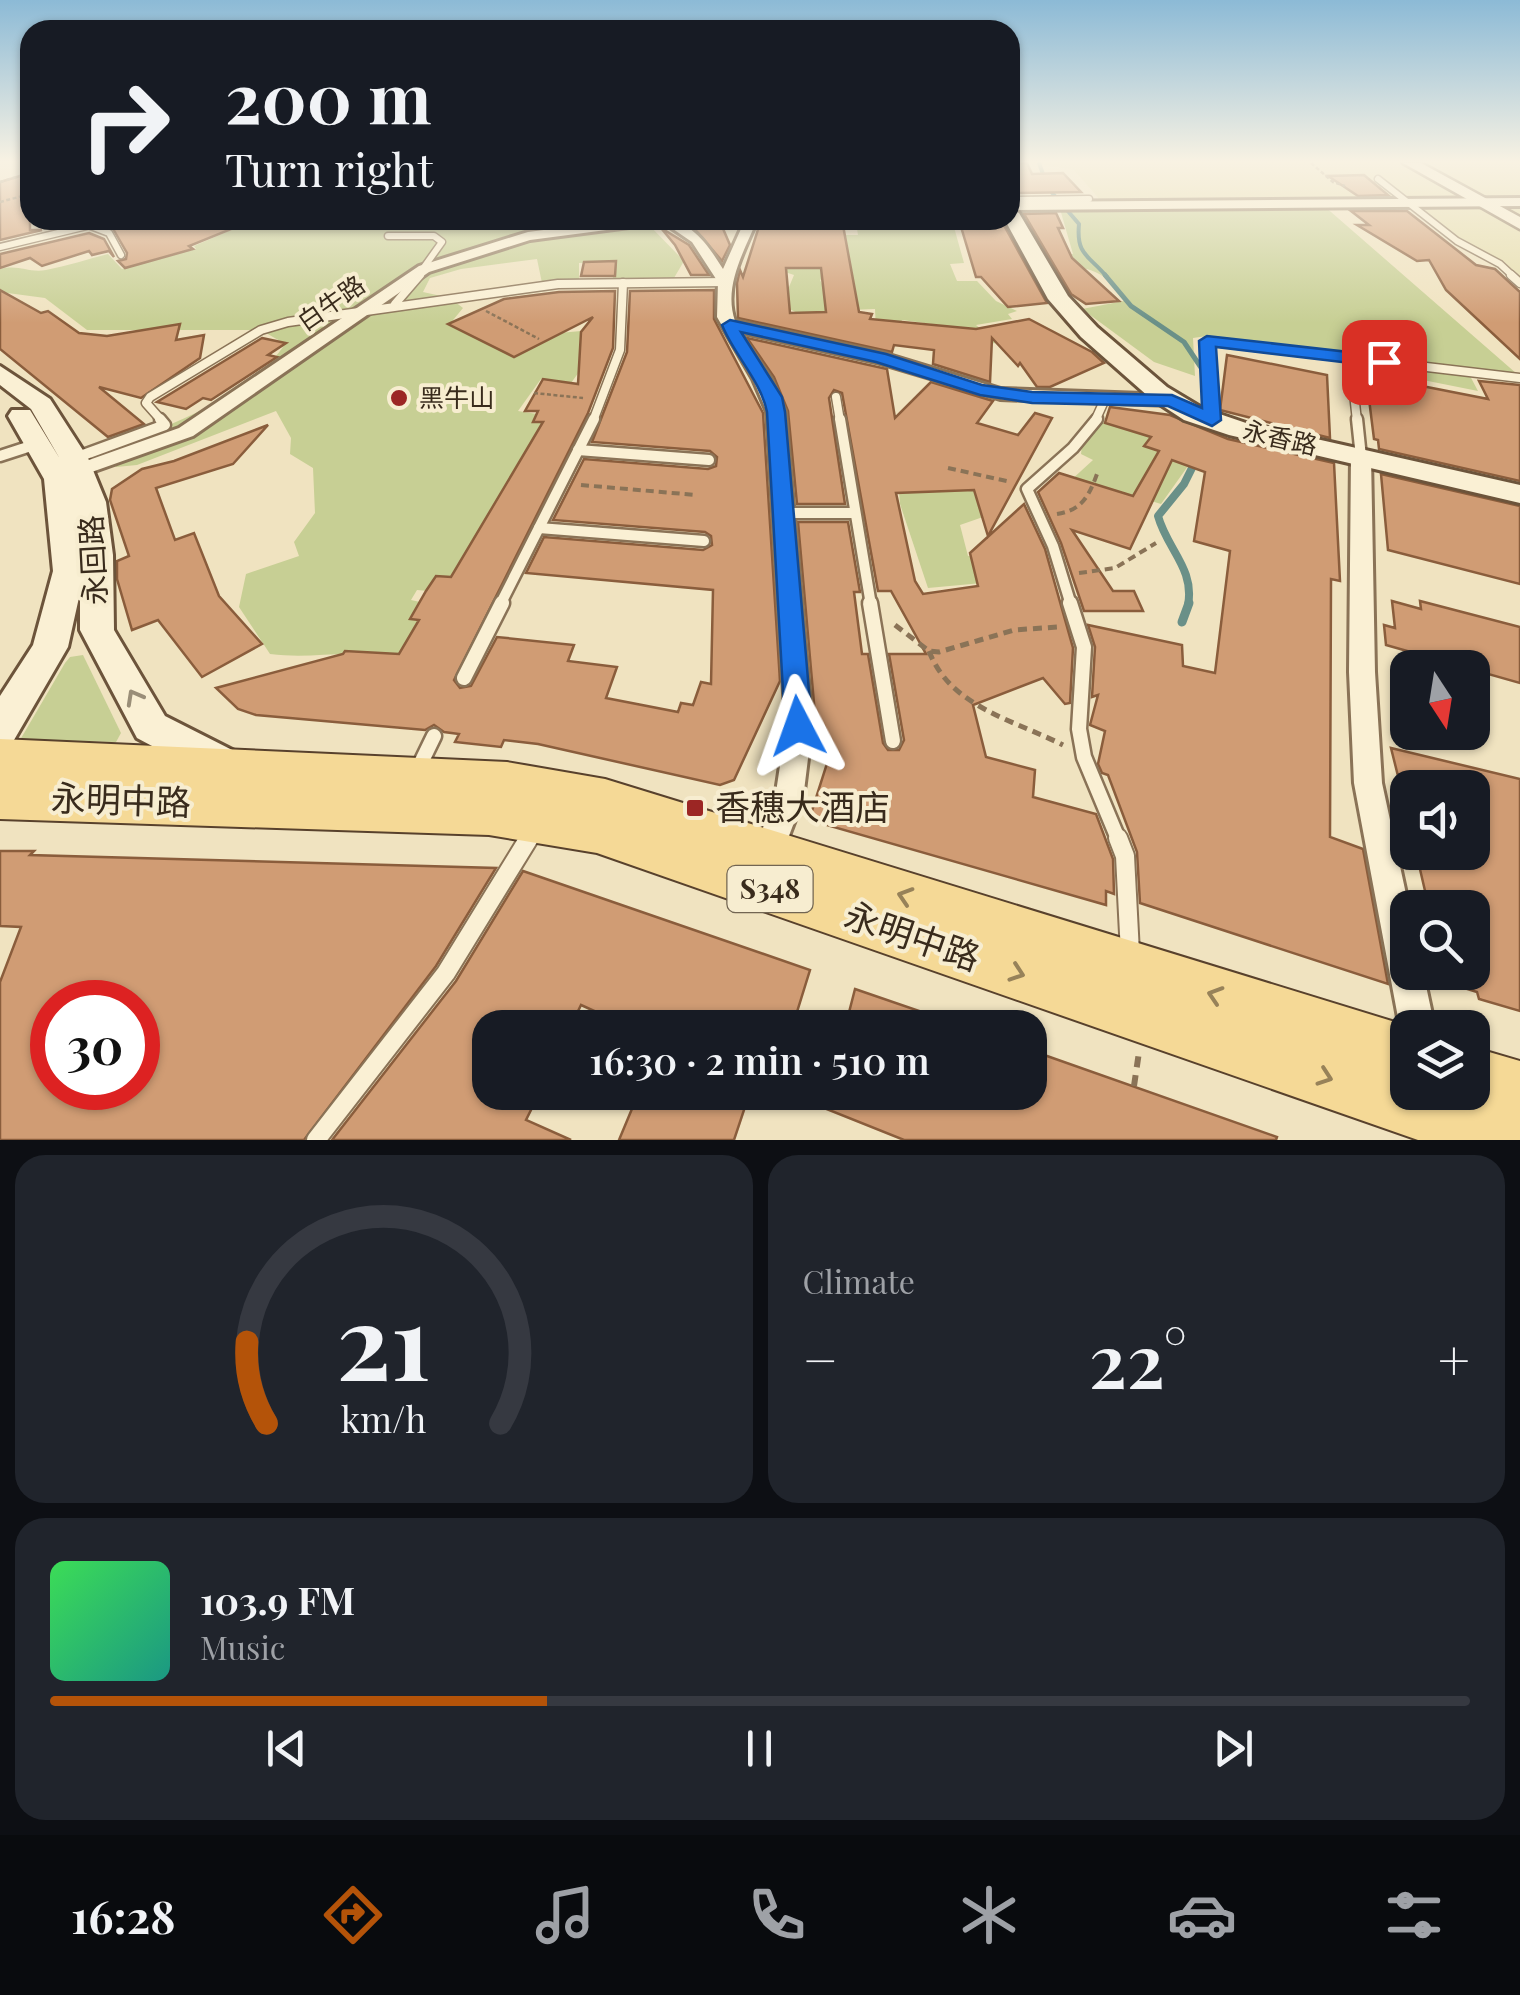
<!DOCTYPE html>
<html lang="en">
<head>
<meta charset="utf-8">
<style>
  body { margin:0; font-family:"Playfair Display","Noto Sans SC",serif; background:#20242c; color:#f1f3f6; height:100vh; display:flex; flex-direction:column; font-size:38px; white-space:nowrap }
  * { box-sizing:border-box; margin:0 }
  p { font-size:32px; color:#9ea1a6 }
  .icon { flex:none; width:55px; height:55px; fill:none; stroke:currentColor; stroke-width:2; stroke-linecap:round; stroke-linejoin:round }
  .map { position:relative; height:1140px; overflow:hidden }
  .drawer { display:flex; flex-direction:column; gap:15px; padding:15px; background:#0d0f14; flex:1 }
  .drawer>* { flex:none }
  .banner { position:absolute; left:20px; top:20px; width:1000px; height:210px; border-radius:30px; box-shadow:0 2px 8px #0004; background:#171b24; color:#f1f3f6; overflow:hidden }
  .needle { width:65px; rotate:168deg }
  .buttons { position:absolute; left:1390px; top:650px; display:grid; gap:20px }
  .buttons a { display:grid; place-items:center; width:100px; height:100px; border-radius:20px; background:#171b24; box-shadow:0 2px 8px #0004; font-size:50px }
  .speed { position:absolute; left:30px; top:980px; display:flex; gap:20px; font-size:50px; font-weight:700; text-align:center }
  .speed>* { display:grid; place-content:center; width:130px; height:130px; border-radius:50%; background:#171b24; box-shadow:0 2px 8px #0004; line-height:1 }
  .speed .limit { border:15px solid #d22; background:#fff; color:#111 }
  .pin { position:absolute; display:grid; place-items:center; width:85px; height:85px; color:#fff; margin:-42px; border-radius:20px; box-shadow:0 5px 15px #0006 }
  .me { position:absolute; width:110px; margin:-55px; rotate:356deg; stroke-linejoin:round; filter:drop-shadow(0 0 8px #0008) }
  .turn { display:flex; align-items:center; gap:35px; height:210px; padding:0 40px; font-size:45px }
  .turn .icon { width:130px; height:130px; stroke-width:2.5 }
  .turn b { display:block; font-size:70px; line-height:85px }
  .big { font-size:75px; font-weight:600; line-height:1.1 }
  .drawer .tile { flex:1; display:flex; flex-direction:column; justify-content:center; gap:15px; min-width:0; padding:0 35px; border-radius:30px; background:#20242c }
  .drawer .dial { align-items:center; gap:0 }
  .dial svg { height:260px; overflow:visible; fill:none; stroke:#363941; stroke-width:7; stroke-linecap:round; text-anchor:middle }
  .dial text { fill:#f1f3f6; stroke:none }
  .song { display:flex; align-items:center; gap:30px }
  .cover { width:120px; height:120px; border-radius:15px; background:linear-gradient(135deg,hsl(130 70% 55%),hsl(170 70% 35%)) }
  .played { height:10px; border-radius:5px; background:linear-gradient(90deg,#b45309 35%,#363941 35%) }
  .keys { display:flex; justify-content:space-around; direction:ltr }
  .heat { display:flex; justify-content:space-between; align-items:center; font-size:55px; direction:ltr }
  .drawer .tiles { flex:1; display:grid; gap:15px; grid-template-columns:1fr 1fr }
  .tile:last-child { grid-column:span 2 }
  .trip { position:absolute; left:472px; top:1010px; width:575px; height:100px; border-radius:30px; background:#171b24; box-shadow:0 2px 8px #0004; font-weight:600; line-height:100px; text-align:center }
  .tabs { display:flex; height:160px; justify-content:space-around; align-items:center; background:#090b0e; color:#9ea1a6 }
  .tabs .icon { width:70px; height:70px }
  .tabs .current { color:#b45309 }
  .tabs b { font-size:45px; color:#f1f3f6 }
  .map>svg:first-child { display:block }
  .farmland { fill:#e6dead }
  .green { fill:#c7cf94 }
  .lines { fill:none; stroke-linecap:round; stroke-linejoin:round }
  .stream-far3 { stroke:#6a9088; stroke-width:4 }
  .stream-far2 { stroke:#6a9088; stroke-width:5 }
  .stream-far1 { stroke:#6a9088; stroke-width:8 }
  .stream { stroke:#6a9088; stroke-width:9 }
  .building { fill:#d09c74; stroke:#8a5d3c; stroke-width:2.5; fill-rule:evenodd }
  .service-far4-casing { stroke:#8a7357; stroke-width:9 }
  .service-far3-casing { stroke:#8a7357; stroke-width:11 }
  .service-far2-casing { stroke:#8a7357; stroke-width:15 }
  .service-far1-casing { stroke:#8a7357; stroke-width:19 }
  .service-casing { stroke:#8a7357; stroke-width:22 }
  .minor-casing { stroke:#8a7357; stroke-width:6 }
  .tertiary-casing { stroke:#8a7357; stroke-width:5 }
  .secondary-casing { stroke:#6c543b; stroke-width:6 }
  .primary-casing { stroke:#58412c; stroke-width:4 }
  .path-far3 { stroke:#8a7357; stroke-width:2.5; stroke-dasharray:4 2.5; stroke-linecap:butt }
  .path-far2 { stroke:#8a7357; stroke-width:4; stroke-dasharray:8 5; stroke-linecap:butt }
  .path-far1 { stroke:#8a7357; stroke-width:5; stroke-dasharray:9 6; stroke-linecap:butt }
  .path { stroke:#8a7357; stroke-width:6; stroke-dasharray:11 8; stroke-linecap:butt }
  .service-far4 { stroke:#faf0d4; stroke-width:6 }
  .service-far3 { stroke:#faf0d4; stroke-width:8 }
  .service-far2 { stroke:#faf0d4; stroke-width:10 }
  .service-far1 { stroke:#faf0d4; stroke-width:14 }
  .service { stroke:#faf0d4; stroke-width:18 }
  .minor { fill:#faf0d4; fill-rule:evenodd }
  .tertiary { fill:#faf0d4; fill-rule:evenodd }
  .secondary { fill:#faf0d4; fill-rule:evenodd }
  .primary { fill:#f5d996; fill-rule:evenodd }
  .oneway { stroke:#9a8e78 }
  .oneway2 { stroke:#978259 }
  .route { fill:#1a73e8; stroke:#114b97; stroke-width:2.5 }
  .poi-dot { fill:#9c2624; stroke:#f7edd0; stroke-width:4 }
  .labels { text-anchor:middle; stroke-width:8; stroke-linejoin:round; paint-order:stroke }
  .far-street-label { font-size:25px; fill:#392b1c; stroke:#f7edd0 }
  .far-poi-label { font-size:25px; fill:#392b1c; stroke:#f7edd0; text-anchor:start }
  .shield { fill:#f7edd0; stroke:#726552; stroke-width:2.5 }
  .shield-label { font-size:28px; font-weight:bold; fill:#392b1c }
  .street-label { font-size:30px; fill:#392b1c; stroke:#f7edd0 }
  .near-street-label { font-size:35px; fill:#392b1c; stroke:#f7edd0 }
  .near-poi-label { font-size:35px; fill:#392b1c; stroke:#f7edd0; text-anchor:start }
</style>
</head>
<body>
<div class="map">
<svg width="1520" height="1140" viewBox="0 0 1520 1140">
  <rect width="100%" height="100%" fill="#f0e3c0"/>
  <path class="farmland" d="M1034 163H1520V280L1457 241 1415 207 1101 201 1074 170Z"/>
  <g class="green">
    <path d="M1323 205 1517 374 1207 336 1193 338 1195 376 1154 362 1082 309 1129 300C1095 264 1089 267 1041 267L1032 252 1073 254 1060 209Z"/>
    <path d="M299 220H586L599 228 596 232 649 225 684 261 674 278 613 279 612 262 579 263V281L542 283 537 259 461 269 430 278 423 292 450 298 463 308 449 325 514 357 559 333 581 331 579 372 571 383 541 379 518 411 537 414 534 421 543 422 451 577 437 576 428 591 417 590 411 600 420 602 427 620 396 660C349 647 317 660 270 654L239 607 246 574 299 556 294 542 315 513 313 468 290 454 291 438 276 411 137 465 116 467 108 458 110 452C169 422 247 401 285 344L261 330H87L45 298 0 292V269C19 264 28 273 46 270 67 266 88 259 108 254L122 269 196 249 194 246 231 230Z"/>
    <path d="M897 220H952L964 263 950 264 957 281H977L996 301 1017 311 1008 314 1012 319 976 325 997 343 964 346 962 328 902 320 896 335 876 331 875 309 850 310 809 319 778 303 764 287H789L794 275 782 271 736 281 757 267H829L828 275 820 280 823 286 852 284 842 235H858L857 229H899Z"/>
    <path d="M1370 364 1470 376 1478 391 1373 370 1367 368Z"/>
    <path d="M1103 422 1151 437 1145 446 1159 451 1158 455 1188 466 1161 504 1099 485 1069 482 1093 460 1081 454 1082 445Z"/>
    <path d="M896 452 974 487 983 517 960 525 968 556 987 558 993 582 928 588 900 504Z"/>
    <path d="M83 655 121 733 116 742 20 740 65 663 70 657Z"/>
  </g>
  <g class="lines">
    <path class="stream-far3" d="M1039 163 1048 188 1079 224C1076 256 1089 255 1107 277"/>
    <path class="stream-far2" d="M1105 275 1131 306 1184 342 1204 372"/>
    <path class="stream-far1" d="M1188 605C1195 569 1167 549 1158 516L1184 484 1197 458"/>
    <path class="stream" d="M1182 622 1189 603"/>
  </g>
  <g class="building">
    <path d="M1010 163H1027L1032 174 1063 173 1081 192 1016 193 1010 181Z"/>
    <path d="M30 173V230H42L0 240V182Z"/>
    <path d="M1364 175 1388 195 1358 196 1328 176Z"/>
    <path d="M1351 211H1407L1476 265 1495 269 1520 292V359L1446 290 1429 260 1417 261 1357 225H1369Z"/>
    <path d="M1056 213 1063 228H1058L1072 258 1119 301 1086 304 1071 294 1024 214Z"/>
    <path d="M119 220H251V221L189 246 193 249 125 268 118 261 126 259 127 253 112 227Z"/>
    <path d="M761 220H842L859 312 872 314 870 319 976 329 1029 319 1092 352 1104 363 1050 387H1037L1020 363 1018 366 992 338 990 382 933 364 934 350 894 345 892 352 738 318 737 283 740 270 743 277ZM786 268H821L826 312 790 313Z"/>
    <path d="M959 220H1001L1047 303 1008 307 981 277H976Z"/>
    <path d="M721 224 730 245 722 261 692 226Z"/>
    <path d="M661 228 689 245 709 275H691L675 245Z"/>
    <path d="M89 233 104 239 114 257 109 251 92 255 89 251 42 266 30 258 0 268V254Z"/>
    <path d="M616 261 615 276H581L584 262Z"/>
    <path d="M0 290 41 313 48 311 79 333 107 336 180 324 176 340 204 335 200 358 141 398 99 387 144 424 108 437 0 349Z"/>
    <path d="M714 290V319L763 413 780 681 734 780 720 785 538 744 504 740 501 747 455 742 459 734 444 732 434 725 425 730 256 715 238 709 216 688 343 654 345 651 399 654 419 620 410 619 426 591 436 576 451 577 543 422H533L538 411H525L543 379 578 384 581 332 593 317 514 357 448 324 504 299 559 292 615 291 613 348 588 413 454 680 460 688 471 686 497 637 574 645 568 661 617 667 606 698 678 712 681 703 693 705 701 682 711 684 713 590 526 573 544 537 703 550 712 545 711 536 705 532 553 520 584 459 708 469 716 466 717 457 710 451 592 442 627 352 630 291Z"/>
    <path d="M262 338 286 343 268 355 277 357 211 400 203 398 186 409 157 402Z"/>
    <path d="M747 338 887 369 895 418 931 382 993 401 977 423 1018 435 1035 413 1052 418 988 536 974 490 896 493 915 581 923 594 978 586 970 553 1024 504 1045 549 1073 648 1070 703 1065 704 1043 678 973 705 986 757 1035 770 1033 797 1096 814 1113 859 1114 894 1106 891V905L809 820 830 754H812L816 726 798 522H848L860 592H854L862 654H868L883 743 888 750H899L904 740 889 654H926L891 591H878L842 393 834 390 829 398 845 504H797L788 411 774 377Z"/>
    <path d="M1227 355 1327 375 1330 438 1220 410Z"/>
    <path d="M1366 375 1488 399 1479 381 1520 385V481L1379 449 1378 440 1374 439Z"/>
    <path d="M1110 407 1170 415 1228 439 1334 463 1340 581 1331 579 1330 837 1363 849 1388 984 1140 903 1137 852 1108 775 1102 773 1098 764 1105 731 1090 725 1098 695 1092 697 1095 647 1088 625 1182 645 1183 666 1215 673 1230 551 1194 541 1205 472 1172 460 1130 549 1072 530 1113 591H1134L1143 611H1084L1061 543 1038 492 1059 473 1133 496 1159 451 1144 446 1151 437 1105 423Z"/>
    <path d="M268 425 233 464 156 488 175 540 194 533 219 596 262 644 202 677 158 620 132 630 117 579V561L129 556 110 500 112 489 142 469 174 461Z"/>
    <path d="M1381 474 1520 506V584L1388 550Z"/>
    <path d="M1392 601 1421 609 1420 601 1520 627V683L1386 645 1384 625 1395 628Z"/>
    <path d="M1391 748 1520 779V1011L1479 999 1477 992 1429 977 1430 972H1472V908H1429L1416 852H1472V788H1401Z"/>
    <path d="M0 851H34L30 855 496 868 436 966 304 1140H0V982L21 927 0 926ZM52 1002H138V1088H52Z"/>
    <path d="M523 871 810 970 792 1028H632L581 1005 570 1028H490V1092H540L526 1120 571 1140H332L456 981Z"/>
    <path d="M855 989 957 1024 956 1028H845Z"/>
    <path d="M1030 1050 1277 1137 1276 1140H904L824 1108 828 1092H1030Z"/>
    <path d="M639 1092H750L734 1140H619Z"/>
  </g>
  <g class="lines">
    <g class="service-far4-casing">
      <g id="service-far4">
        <path d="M1378 179 1457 241 1500 264 1514 277"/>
        <path d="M1010 200 1089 199"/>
        <path d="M75 220 109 233 121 255"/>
        <path d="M388 236H434L442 242 417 277"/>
        <path d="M0 247 112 220"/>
      </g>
    </g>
    <g class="service-far3-casing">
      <g id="service-far3">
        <path d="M1511 275 1520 283"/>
        <path d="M395 304 420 275"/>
        <path d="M1350 357 1357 421"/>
        <path d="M836 397 840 421"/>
        <path d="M1212 420 1207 341 1520 378"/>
        <path d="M162 421 146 403 150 397 261 330 288 322 558 284 725 282"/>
        <path d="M593 421 620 350 623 283"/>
        <path d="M1095 421 1105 399"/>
      </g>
    </g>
    <g class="service-far2-casing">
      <g id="service-far2">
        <path d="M840 419 871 605"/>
        <path d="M1357 419 1361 457"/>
        <path d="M578 450 709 460"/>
        <path d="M0 456 37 444"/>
        <path d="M75 458 165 425 160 419"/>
        <path d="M783 513H855"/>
        <path d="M539 528 704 541"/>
        <path d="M500 605 594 419"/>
        <path d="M1071 605 1053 546 1027 489 1073 448 1097 419"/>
      </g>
    </g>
    <g class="service-far1-casing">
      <g id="service-far1">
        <path d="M870 603 893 741"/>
        <path d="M1070 603 1084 647 1079 729 1084 757 1119 841"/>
        <path d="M464 678 502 603"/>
        <path d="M417 771 434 736"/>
        <path d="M527 841 535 828"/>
      </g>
    </g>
    <g class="service-casing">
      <g id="service">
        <path d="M1118 838 1125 856 1130 953"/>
        <path d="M316 1140 446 973 529 838"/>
      </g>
    </g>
    <g class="minor-casing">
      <g id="minor">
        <path d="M1520 198V206L1010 210V202Z"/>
        <path d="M622 220H658L652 224 530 240 429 272 193 436 72 479H58L55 475 58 471 179 428 419 266 528 232Z"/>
        <path d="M660 220C692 220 707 244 723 269L745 220H757C744 252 723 286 735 321L886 354 1001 389 1171 395 1180 400 1171 405 1000 399 876 362 739 332 771 379 785 412 812 726 803 799 779 862 768 866 757 862 753 852 775 799 786 726 767 412 753 379 717 317 718 282 692 242Z"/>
        <path d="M1361 451 1371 457 1375 672 1382 783 1409 908 1408 972H1423L1435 1028H1408V1041L1400 1028 1354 783 1349 672 1351 457Z"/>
      </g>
    </g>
    <g class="tertiary-casing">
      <path id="tertiary" d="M1403 163H1421L1520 217V229Z"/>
    </g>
    <g class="secondary-casing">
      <g id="secondary">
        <path d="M1010 208 1019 213 1068 296 1097 327 1167 387 1202 408 1246 423 1520 485V503L1229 435 1184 420 1149 397 1081 337 1048 299 1005 220H1010Z"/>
        <path d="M0 366 50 399 88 458 106 502 113 555 114 630 165 716 244 756 250 768 244 780 230 785 216 780 137 738 80 630V593L68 647 14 740 0 745V696L33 645 53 571 44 479 8 416 12 410H30L60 459 31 409 0 385Z"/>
      </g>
    </g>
    <g class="primary-casing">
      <path id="primary" d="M0 739 507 762 605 779 1408 1026 1411 1028H1408V1092H1472V1047L1520 1061V1140H1418L597 853 489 835 0 819Z"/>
    </g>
    <g class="path-far3">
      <path d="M1311 163 1333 182 1345 186"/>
      <path d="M0 182 30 173"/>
      <path d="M0 202 30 194"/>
      <path d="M486 311 539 339"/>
      <path d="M534 393 583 398"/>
    </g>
    <g class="path-far2">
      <path d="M948 468 1011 482"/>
      <path d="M581 485 696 495"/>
      <path d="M1057 514C1082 510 1089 496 1097 474"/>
      <path d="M1079 573 1115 568 1156 543"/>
    </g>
    <g class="path-far1">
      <path d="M895 625 929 651 939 652 1014 630 1058 627"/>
      <path d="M929 651C950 707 1014 720 1063 745"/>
    </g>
    <path class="path" d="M1134 1086 1139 1052"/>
    <use href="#service-far4" class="service-far4"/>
    <use href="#service-far3" class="service-far3"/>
    <use href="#service-far2" class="service-far2"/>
    <use href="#service-far1" class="service-far1"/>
    <use href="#service" class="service"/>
    <use href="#minor" class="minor"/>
    <use href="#tertiary" class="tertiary"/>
    <use href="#secondary" class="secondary"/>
    <use href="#primary" class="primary"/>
  </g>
  <defs><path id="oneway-chevron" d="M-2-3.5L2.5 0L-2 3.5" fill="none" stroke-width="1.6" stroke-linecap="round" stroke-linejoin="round" transform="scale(2.5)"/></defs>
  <use class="oneway" href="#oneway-chevron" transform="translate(134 697) rotate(-119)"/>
  <g class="oneway2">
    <use href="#oneway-chevron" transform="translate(905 896) rotate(-162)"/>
    <use href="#oneway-chevron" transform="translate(1017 973) rotate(19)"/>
    <use href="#oneway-chevron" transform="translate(1215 995) rotate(-162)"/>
    <use href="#oneway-chevron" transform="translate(1325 1077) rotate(19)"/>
  </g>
  <linearGradient id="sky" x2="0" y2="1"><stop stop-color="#8cbad6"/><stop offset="0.5" stop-color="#f8f2e3"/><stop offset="1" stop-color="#f8f2e3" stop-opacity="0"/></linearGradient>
  <rect width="1520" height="323" fill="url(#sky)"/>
  <path class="route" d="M730 320 886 354 982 385 1032 392 1172 395 1202 408 1199 341 1207 336 1384 356 1392 362 1384 367 1216 347 1221 420 1212 426 1168 406 1032 403 980 395 876 362 741 332 782 397 785 412 812 726 808 734 798 737 789 734 785 726 767 412C761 381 734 355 722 325Z"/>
  <g class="poi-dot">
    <circle cx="399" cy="398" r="10"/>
    <rect x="685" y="798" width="20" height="20" rx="5"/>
  </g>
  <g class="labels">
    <g class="far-street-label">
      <text transform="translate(331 303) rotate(-35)" y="9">白牛路</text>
      <text transform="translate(1280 438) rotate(13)" y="9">永香路</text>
    </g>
    <g class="far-poi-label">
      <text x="419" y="407">黑牛山</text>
    </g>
    <rect class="shield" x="727.5" y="866" width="85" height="46" rx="8"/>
    <g class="shield-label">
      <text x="770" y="899">S348</text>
    </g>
    <g class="street-label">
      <text transform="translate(94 560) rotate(-93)" y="10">永回路</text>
    </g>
    <g class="near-street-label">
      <text transform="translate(121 801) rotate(2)" y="12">永明中路</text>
      <text transform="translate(912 937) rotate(19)" y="12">永明中路</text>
    </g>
    <g class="near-poi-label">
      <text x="715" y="820">香穗大酒店</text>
    </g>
  </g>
</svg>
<div class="buttons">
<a><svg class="needle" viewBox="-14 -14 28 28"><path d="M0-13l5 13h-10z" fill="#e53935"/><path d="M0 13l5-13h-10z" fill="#9ea1a6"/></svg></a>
<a><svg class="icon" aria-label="sound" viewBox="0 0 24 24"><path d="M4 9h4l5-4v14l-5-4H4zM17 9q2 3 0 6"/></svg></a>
<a><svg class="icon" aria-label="search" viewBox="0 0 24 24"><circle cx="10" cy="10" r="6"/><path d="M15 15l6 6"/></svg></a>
<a><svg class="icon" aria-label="layers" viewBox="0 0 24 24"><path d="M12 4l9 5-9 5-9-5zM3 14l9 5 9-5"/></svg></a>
</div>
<div class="speed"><div class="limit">30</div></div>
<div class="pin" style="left:1384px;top:362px;background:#d93025"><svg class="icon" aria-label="arrive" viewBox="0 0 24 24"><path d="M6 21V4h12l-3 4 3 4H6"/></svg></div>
<svg class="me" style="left:798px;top:726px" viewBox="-20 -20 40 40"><path d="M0-17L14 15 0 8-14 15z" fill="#1a73e8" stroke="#fff" stroke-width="4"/></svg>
<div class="trip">16:30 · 2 min · 510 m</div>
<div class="banner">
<div class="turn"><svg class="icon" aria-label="right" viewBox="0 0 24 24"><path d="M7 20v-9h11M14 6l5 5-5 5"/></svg><div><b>200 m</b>Turn right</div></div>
</div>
</div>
<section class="drawer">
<div class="tiles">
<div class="tile dial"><svg viewBox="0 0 100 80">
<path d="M14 69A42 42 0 1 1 86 69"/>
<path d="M14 69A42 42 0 0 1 8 44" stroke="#b45309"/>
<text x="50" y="56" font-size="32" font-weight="700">21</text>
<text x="50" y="72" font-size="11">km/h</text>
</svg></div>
<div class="tile"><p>Climate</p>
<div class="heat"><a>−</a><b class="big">22°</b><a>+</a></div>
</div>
<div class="tile">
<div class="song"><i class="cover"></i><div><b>103.9 FM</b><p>Music</p></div></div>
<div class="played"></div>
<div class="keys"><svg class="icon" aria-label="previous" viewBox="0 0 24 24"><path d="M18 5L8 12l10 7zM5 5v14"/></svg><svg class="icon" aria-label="pause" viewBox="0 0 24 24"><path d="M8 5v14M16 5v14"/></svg><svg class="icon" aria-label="next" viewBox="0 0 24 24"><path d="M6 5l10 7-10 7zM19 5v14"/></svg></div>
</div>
</div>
</section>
<nav class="tabs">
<b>16:28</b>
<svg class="icon current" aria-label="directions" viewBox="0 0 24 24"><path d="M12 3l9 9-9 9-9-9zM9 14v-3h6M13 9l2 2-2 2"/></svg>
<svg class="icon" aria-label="music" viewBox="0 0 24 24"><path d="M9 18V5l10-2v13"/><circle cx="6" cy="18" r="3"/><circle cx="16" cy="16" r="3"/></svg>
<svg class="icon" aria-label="phone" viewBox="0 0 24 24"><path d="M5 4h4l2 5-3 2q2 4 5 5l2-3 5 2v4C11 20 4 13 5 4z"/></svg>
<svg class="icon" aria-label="climate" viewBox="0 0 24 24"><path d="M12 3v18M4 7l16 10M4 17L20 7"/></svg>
<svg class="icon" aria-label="car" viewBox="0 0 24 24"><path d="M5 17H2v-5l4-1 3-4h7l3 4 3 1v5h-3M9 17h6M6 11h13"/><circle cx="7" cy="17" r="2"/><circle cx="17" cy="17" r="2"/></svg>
<svg class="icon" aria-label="filters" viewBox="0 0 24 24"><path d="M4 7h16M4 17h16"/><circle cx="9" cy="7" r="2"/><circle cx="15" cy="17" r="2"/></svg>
</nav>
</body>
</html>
